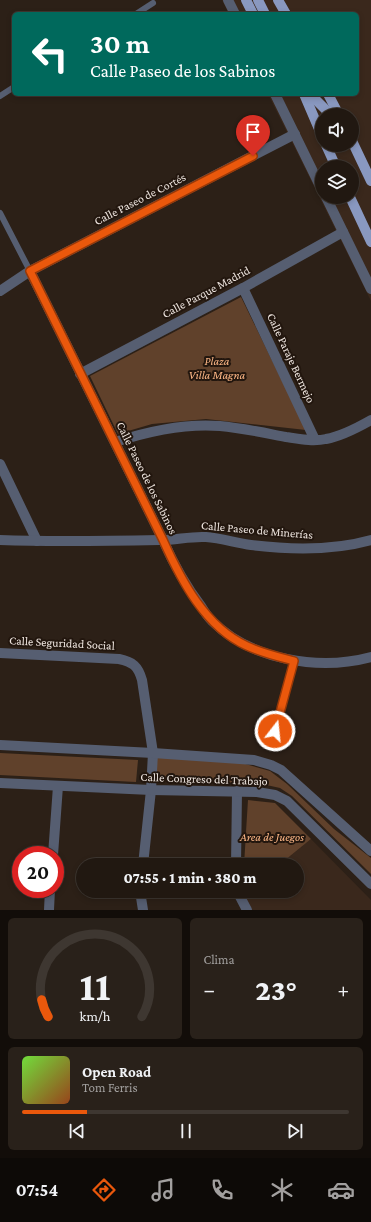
<!DOCTYPE html>
<html lang="es">
<head>
<meta charset="utf-8">
<style>
  body { margin:0; font-family:"Crimson Pro",serif; background:#29211a; color:#f1f3f6; height:100vh; display:flex; flex-direction:column; font-size:15px; white-space:nowrap }
  * { box-sizing:border-box; margin:0 }
  p { font-size:13px; color:#a2a09f }
  .icon { flex:none; width:22px; height:22px; fill:none; stroke:currentColor; stroke-width:2; stroke-linecap:round; stroke-linejoin:round }
  .map { position:relative; height:910px; overflow:hidden }
  .drawer { display:flex; flex-direction:column; gap:8px; padding:8px; background:#120d09; flex:1 }
  .drawer>* { flex:none }
  .hud { position:absolute; left:12px; top:12px; width:347px; height:84px; border-radius:6px; box-shadow:0 2px 6px #0003,0 0 0 1px #3e3731; background:#00695c; color:#fff; overflow:hidden }
  .controls { position:absolute; left:315px; top:108px; display:grid; gap:8px }
  .controls a { display:grid; place-items:center; width:44px; height:44px; border-radius:50%; background:#211811; box-shadow:0 2px 6px #0003,0 0 0 1px #3e3731; font-size:20px }
  .speed { position:absolute; left:12px; top:846px; display:flex; gap:8px; font-size:20px; font-weight:700; text-align:center }
  .speed>* { display:grid; place-content:center; width:52px; height:52px; border-radius:50%; background:#211811; box-shadow:0 2px 6px #0003,0 0 0 1px #3e3731; line-height:1 }
  .speed .limit { border:6px solid #d22; background:#fff; color:#111 }
  .pin { position:absolute; display:grid; place-items:center; width:34px; height:34px; color:#fff; margin:-41px -17px; border-radius:50% 50% 50% 0; rotate:-45deg; box-shadow:0 0 4px #0007 }
  .pin .icon { rotate:45deg }
  .me { position:absolute; width:44px; margin:-22px; rotate:16deg; stroke-linejoin:round; filter:drop-shadow(0 0 3px #0008) }
  .turn { display:flex; align-items:center; gap:14px; height:84px; padding:0 12px; font-size:18px }
  .turn .icon { width:52px; height:52px; stroke-width:2.5 }
  .turn b { display:block; font-size:28px; line-height:34px }
  .big { font-size:30px; font-weight:800; line-height:1.1 }
  .drawer .widget { flex:1; display:flex; flex-direction:column; justify-content:center; gap:6px; min-width:0; padding:0 14px; border-radius:6px; background:#29211a }
  .drawer .dial { align-items:center; gap:0 }
  .dial svg { height:104px; overflow:visible; fill:none; stroke:#3e3731; stroke-width:7; stroke-linecap:round; text-anchor:middle }
  .dial text { fill:#f1f3f6; stroke:none }
  .song { display:flex; align-items:center; gap:12px }
  .cover { width:48px; height:48px; border-radius:6px; background:linear-gradient(135deg,hsl(100 70% 55%),hsl(20 70% 35%)) }
  .played { height:4px; border-radius:2px; background:linear-gradient(90deg,#ea580c 20%,#3e3731 20%) }
  .keys { display:flex; justify-content:space-around; direction:ltr }
  .heat { display:flex; justify-content:space-between; align-items:center; font-size:22px; direction:ltr }
  .drawer .tiles { flex:1; display:grid; gap:8px; grid-template-columns:1fr 1fr }
  .widget:last-child { grid-column:span 2 }
  .trip { position:absolute; left:76px; top:858px; width:228px; height:40px; border-radius:20px; background:#211811; box-shadow:0 2px 6px #0003,0 0 0 1px #3e3731; font-weight:800; line-height:40px; text-align:center }
  .menu { display:flex; height:64px; justify-content:space-around; align-items:center; background:#0d0a07; color:#a2a09f }
  .menu .icon { width:28px; height:28px }
  .menu .on { color:#ea580c }
  .menu b { font-size:18px; color:#f1f3f6 }
  .map>svg:first-child { display:block }
  .built { fill:#3a281c; fill-rule:evenodd }
  .green { fill:#60412b }
  .lines { fill:none; stroke-linecap:round; stroke-linejoin:round }
  .service { stroke:#565e71; stroke-width:6 }
  .minor { stroke:#565e71; stroke-width:10 }
  .tertiary { stroke:#565e71; stroke-width:10 }
  .primary { stroke:#8998c0; stroke-width:10 }
  .route-casing { stroke:#983908; stroke-width:10 }
  .route { stroke:#ea580c; stroke-width:7 }
  .labels { text-anchor:middle; stroke-width:4; stroke-linejoin:round; paint-order:stroke }
  .street-label { font-size:12px; fill:#eee5df; stroke:#22160e }
  .park-label { font-size:12px; font-style:italic; fill:#fdb786; stroke:#22160e }
</style>
</head>
<body>
<div class="map">
<svg width="371" height="910" viewBox="0 0 371 910">
  <rect width="100%" height="100%" fill="#2c2017"/>
  <g class="built">
    <path d="M222 0H371V301L268 94H357V14H229ZM322 115H352V145H322ZM322 167H352V197H322Z"/>
    <path d="M311 839 371 900V910H252L242 894 246 891H297V865H279Z"/>
  </g>
  <g class="green">
    <path d="M241 297 306 430 206 419 152 424 118 434 90 376Z"/>
    <path d="M0 753 138 760 136 782 0 775Z"/>
    <path d="M155 756 242 763 270 771 287 784 334 829 371 858V874L292 796 280 788 262 784 155 779Z"/>
    <path d="M248 800 275 803 311 839 279 865H244Z"/>
  </g>
  <g class="lines">
    <g class="service">
      <path d="M136 14 153 3"/>
      <path d="M0 96 14 87"/>
      <path d="M0 213 30 271"/>
      <path d="M275 731 294 661"/>
    </g>
    <g class="minor">
      <path d="M30 271 163 540C174 565 184 584 201 606 204 611 207 616 212 621 251 660 319 671 371 657"/>
      <path d="M243 288 315 440"/>
      <path d="M0 291 30 271 295 134"/>
      <path d="M80 374 243 288 343 232"/>
      <path d="M115 442C149 431 184 423 220 426 242 428 265 433 286 437 299 439 313 442 326 439 342 436 357 428 371 420"/>
      <path d="M0 464 37 541"/>
      <path d="M0 540C54 542 107 541 161 540 176 540 191 536 206 537 221 538 236 543 251 545 291 550 332 551 371 540"/>
      <path d="M0 653 119 659C133 662 138 666 142 680L153 753 151 790 143 865"/>
      <path d="M53 855 58 786"/>
      <path d="M236 865 237 791"/>
      <path d="M140 891 143 910"/>
      <path d="M237 891 247 910"/>
      <path d="M49 910 50 889"/>
    </g>
    <g class="tertiary">
      <path d="M228 0 235 14"/>
      <path d="M275 94 322 190"/>
      <path d="M326 197 371 289"/>
      <path d="M0 745 153 753 254 760 271 765 281 770 371 851"/>
      <path d="M0 783 151 790 257 792 275 795 287 801 371 884"/>
    </g>
    <g class="primary">
      <path d="M246 0 253 14"/>
      <path d="M258 0 265 14"/>
      <path d="M278 0 286 14"/>
      <path d="M304 94 322 136"/>
      <path d="M310 94 331 115"/>
      <path d="M328 94 339 115"/>
      <path d="M352 141 371 181"/>
      <path d="M326 145 336 167"/>
      <path d="M350 197 371 242"/>
    </g>
  </g>
  <g class="lines">
    <g class="route-casing">
      <path id="route" d="M253 156 30 271 163 540C181 580 205 627 247 646 262 653 279 657 294 661L275 731"/>
    </g>
    <use href="#route" class="route"/>
  </g>
  <g class="labels">
    <g class="street-label">
      <text transform="translate(140 199) rotate(-27)" y="4">Calle Paseo de Cortés</text>
      <text transform="translate(206 292) rotate(-28)" y="4">Calle Parque Madrid</text>
      <text transform="translate(291 358) rotate(65)" y="4">Calle Paraje Bermejo</text>
      <text transform="translate(147 478) rotate(64)" y="4">Calle Paseo de los Sabinos</text>
      <text transform="translate(257 530) rotate(5)" y="4">Calle Paseo de Minerías</text>
      <text transform="translate(62 643) rotate(3)" y="4">Calle Seguridad Social</text>
      <text transform="translate(204 779) rotate(2)" y="4">Calle Congreso del Trabajo</text>
    </g>
    <g class="park-label">
      <text x="217" y="365">Plaza<tspan x="217" dy="14">Villa Magna</tspan></text>
      <text x="272" y="841">Area de Juegos</text>
    </g>
  </g>
</svg>
<div class="controls">
<a><svg class="icon" aria-label="sound" viewBox="0 0 24 24"><path d="M4 9h4l5-4v14l-5-4H4zM17 9q2 3 0 6"/></svg></a>
<a><svg class="icon" aria-label="layers" viewBox="0 0 24 24"><path d="M12 4l9 5-9 5-9-5zM3 14l9 5 9-5"/></svg></a>
</div>
<div class="speed"><div class="limit">20</div></div>
<div class="pin" style="left:253px;top:156px;background:#d93025"><svg class="icon" aria-label="arrive" viewBox="0 0 24 24"><path d="M6 21V4h12l-3 4 3 4H6"/></svg></div>
<svg class="me" style="left:275px;top:731px" viewBox="-20 -20 40 40"><circle r="17" fill="#ea580c" stroke="#fff" stroke-width="3"/><path d="M0-11L8 9 0 5-8 9z" fill="#fff"/></svg>
<div class="trip">07:55 · 1 min · 380 m</div>
<div class="hud">
<div class="turn"><svg class="icon" aria-label="left" viewBox="0 0 24 24"><path d="M17 20v-9H6M10 6l-5 5 5 5"/></svg><div><b>30 m</b>Calle Paseo de los Sabinos</div></div>
</div>
</div>
<section class="drawer">
<div class="tiles">
<div class="widget dial"><svg viewBox="0 0 100 80">
<path d="M14 69A42 42 0 1 1 86 69"/>
<path d="M14 69A42 42 0 0 1 9 56" stroke="#ea580c"/>
<text x="50" y="56" font-size="32" font-weight="700">11</text>
<text x="50" y="72" font-size="11">km/h</text>
</svg></div>
<div class="widget"><p>Clima</p>
<div class="heat"><a>−</a><b class="big">23°</b><a>+</a></div>
</div>
<div class="widget">
<div class="song"><i class="cover"></i><div><b>Open Road</b><p>Tom Ferris</p></div></div>
<div class="played"></div>
<div class="keys"><svg class="icon" aria-label="previous" viewBox="0 0 24 24"><path d="M18 5L8 12l10 7zM5 5v14"/></svg><svg class="icon" aria-label="pause" viewBox="0 0 24 24"><path d="M8 5v14M16 5v14"/></svg><svg class="icon" aria-label="next" viewBox="0 0 24 24"><path d="M6 5l10 7-10 7zM19 5v14"/></svg></div>
</div>
</div>
</section>
<nav class="menu">
<b>07:54</b>
<svg class="icon on" aria-label="directions" viewBox="0 0 24 24"><path d="M12 3l9 9-9 9-9-9zM9 14v-3h6M13 9l2 2-2 2"/></svg>
<svg class="icon" aria-label="music" viewBox="0 0 24 24"><path d="M9 18V5l10-2v13"/><circle cx="6" cy="18" r="3"/><circle cx="16" cy="16" r="3"/></svg>
<svg class="icon" aria-label="phone" viewBox="0 0 24 24"><path d="M5 4h4l2 5-3 2q2 4 5 5l2-3 5 2v4C11 20 4 13 5 4z"/></svg>
<svg class="icon" aria-label="climate" viewBox="0 0 24 24"><path d="M12 3v18M4 7l16 10M4 17L20 7"/></svg>
<svg class="icon" aria-label="car" viewBox="0 0 24 24"><path d="M5 17H2v-5l4-1 3-4h7l3 4 3 1v5h-3M9 17h6M6 11h13"/><circle cx="7" cy="17" r="2"/><circle cx="17" cy="17" r="2"/></svg>
</nav>
</body>
</html>
